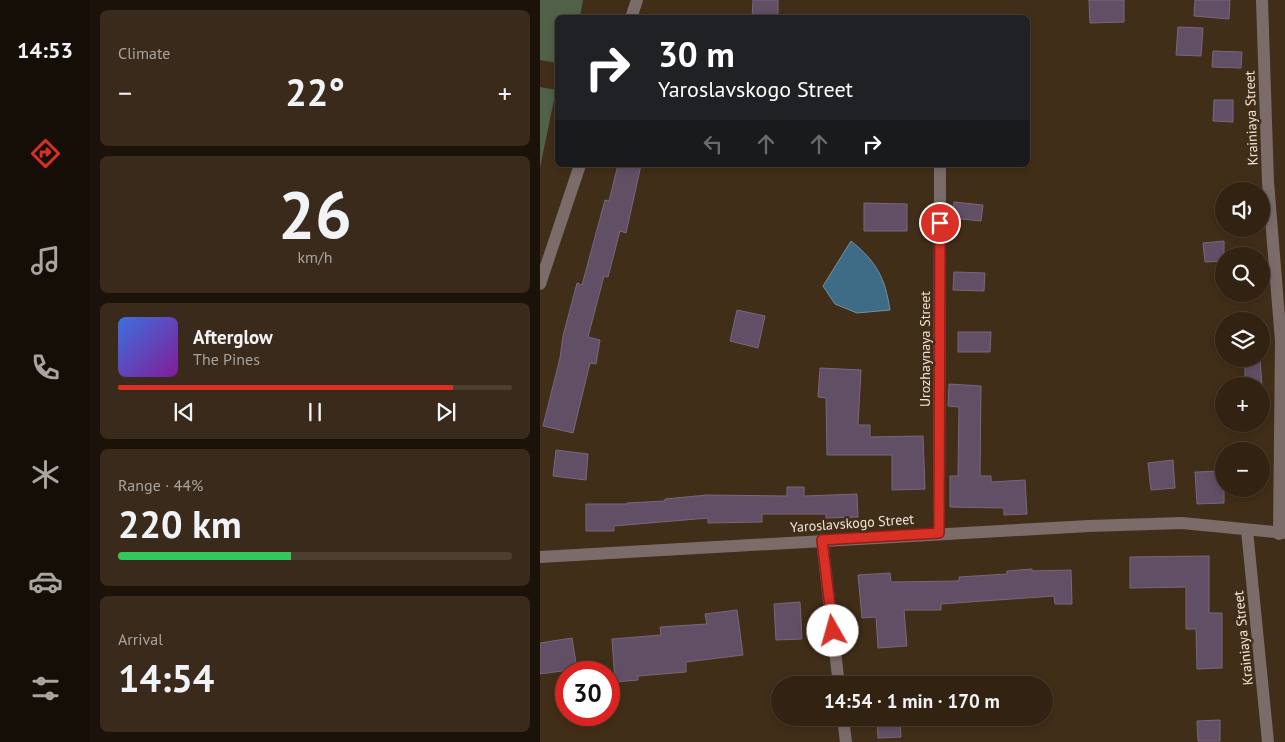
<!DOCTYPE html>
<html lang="en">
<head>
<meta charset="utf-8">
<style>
  body { margin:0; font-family:"PT Sans",sans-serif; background:#392a1b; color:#f1f3f6; height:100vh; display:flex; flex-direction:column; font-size:19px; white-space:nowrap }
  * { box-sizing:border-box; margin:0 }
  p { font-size:16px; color:#a8a49f }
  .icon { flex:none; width:28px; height:28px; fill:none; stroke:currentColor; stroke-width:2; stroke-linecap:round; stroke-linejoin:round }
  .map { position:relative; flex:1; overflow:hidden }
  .sheet { display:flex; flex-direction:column; gap:10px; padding:10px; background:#1b130a; width:450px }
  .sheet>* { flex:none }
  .top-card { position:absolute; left:15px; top:15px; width:475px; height:152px; border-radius:8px; box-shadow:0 2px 8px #0003,0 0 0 1px #4c3f32; background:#202124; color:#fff; overflow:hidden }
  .controls { position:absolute; left:675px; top:182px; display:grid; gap:10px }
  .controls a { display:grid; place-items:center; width:55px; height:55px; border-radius:50%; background:#312212; box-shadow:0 2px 8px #0003,0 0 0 1px #4c3f32; font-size:25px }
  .speed { position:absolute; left:15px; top:661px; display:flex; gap:10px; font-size:25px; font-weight:700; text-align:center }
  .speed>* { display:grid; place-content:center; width:65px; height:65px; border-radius:50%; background:#312212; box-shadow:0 2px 8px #0003,0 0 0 1px #4c3f32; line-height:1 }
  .speed .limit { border:8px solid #d22; background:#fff; color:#111 }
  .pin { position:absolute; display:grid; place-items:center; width:42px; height:42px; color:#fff; margin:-21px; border:2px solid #fff; border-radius:50%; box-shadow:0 1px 5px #0007 }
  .me { position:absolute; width:55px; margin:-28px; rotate:353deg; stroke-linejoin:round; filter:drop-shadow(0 0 4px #0008) }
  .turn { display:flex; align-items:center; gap:18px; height:105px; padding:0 20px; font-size:22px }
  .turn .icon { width:65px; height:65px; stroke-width:2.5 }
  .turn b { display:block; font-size:35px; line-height:42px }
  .lanes { display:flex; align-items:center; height:48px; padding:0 20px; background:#0003; justify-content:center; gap:25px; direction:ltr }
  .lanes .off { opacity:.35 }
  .big { font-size:38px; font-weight:800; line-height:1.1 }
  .sheet .tile { flex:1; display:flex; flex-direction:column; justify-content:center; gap:8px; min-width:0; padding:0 18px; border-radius:8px; background:#392a1b }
  .sheet .dial { align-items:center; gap:0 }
  .dial b { font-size:65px; line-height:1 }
  .song { display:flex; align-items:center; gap:15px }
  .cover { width:60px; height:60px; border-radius:8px; background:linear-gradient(135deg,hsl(220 70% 55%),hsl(290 70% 35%)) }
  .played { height:5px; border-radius:2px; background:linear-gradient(90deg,#d93025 85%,#4c3f32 85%) }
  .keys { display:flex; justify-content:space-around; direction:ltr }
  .heat { display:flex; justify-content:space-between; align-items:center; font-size:28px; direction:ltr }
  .charge { height:8px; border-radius:4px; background:linear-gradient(90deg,#34c759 44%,#4c3f32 0) }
  .trip { position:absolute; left:231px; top:676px; width:282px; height:50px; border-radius:25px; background:#312212; box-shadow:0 2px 8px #0003,0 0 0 1px #4c3f32; font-weight:800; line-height:50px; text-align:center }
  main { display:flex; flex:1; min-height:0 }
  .menu { display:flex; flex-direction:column; width:90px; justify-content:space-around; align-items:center; background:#140e07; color:#a8a49f }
  .menu .icon { width:35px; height:35px }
  .menu .selected { color:#d93025 }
  .menu b { font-size:22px; color:#f1f3f6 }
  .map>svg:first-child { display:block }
  .green { fill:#51614a }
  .water { fill:#3e6b86; stroke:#74909f }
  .building { fill:#614f66; stroke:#7a667e }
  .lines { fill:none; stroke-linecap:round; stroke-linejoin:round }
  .street { stroke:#7b6c6a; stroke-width:12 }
  .route-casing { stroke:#8d1f18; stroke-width:12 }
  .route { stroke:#d93025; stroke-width:9 }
  .labels { text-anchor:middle; stroke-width:5; stroke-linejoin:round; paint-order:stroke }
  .street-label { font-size:14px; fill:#f1e5d8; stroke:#412e18 }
</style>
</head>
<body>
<main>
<nav class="menu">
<b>14:53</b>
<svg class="icon selected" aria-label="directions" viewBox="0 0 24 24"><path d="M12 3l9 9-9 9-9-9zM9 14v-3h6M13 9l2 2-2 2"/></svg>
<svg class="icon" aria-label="music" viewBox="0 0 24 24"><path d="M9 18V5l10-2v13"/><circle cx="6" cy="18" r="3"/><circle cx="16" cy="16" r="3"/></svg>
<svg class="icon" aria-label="phone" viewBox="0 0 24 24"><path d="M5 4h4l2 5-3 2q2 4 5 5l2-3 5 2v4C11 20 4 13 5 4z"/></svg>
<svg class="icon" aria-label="climate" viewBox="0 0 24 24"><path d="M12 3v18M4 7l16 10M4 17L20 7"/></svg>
<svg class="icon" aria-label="car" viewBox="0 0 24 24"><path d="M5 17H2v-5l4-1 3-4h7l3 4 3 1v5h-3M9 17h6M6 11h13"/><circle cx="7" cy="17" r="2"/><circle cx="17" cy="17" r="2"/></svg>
<svg class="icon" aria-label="filters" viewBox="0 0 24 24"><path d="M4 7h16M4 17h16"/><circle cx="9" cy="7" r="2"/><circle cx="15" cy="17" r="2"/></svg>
</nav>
<section class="sheet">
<div class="tile"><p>Climate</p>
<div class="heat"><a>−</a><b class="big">22°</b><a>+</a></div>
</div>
<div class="tile dial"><b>26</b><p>km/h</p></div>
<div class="tile">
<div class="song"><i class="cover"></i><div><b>Afterglow</b><p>The Pines</p></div></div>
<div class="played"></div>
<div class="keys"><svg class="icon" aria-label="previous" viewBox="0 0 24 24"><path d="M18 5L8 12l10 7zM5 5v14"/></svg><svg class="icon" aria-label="pause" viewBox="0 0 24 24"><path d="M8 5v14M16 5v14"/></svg><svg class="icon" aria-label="next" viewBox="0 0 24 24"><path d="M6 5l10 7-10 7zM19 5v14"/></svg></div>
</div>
<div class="tile"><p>Range · 44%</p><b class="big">220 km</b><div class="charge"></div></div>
<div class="tile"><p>Arrival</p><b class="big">14:54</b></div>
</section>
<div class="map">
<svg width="745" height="742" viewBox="0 0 745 742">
  <rect width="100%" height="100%" fill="#412e18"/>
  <g class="green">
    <path d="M0 0H43L40 17 18 18 17 63 0 60Z"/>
    <path d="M0 87 16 90 0 168Z"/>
  </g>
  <path class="water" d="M311 241C337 262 345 278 350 310L317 313 295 304 283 286Z"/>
  <g class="building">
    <path d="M213 0H238V18H212Z"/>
    <path d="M549 0H584V22L550 23Z"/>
    <path d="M655 0H690L689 19 654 16Z"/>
    <path d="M638 27 663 28 661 56 636 55Z"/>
    <path d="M673 51 702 52 701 68 672 67Z"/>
    <path d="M674 100H693V122L673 121Z"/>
    <path d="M78 165H101L86 233 80 231 68 277 64 276 48 337 60 340 56 364 50 363 33 433 3 426 20 358 23 336 37 283 42 285 65 200 69 201Z"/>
    <path d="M414 202 443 205 441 221 412 218Z"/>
    <path d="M324 203 367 204V231H324Z"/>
    <path d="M684 241V261L665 262 663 243Z"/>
    <path d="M414 272 445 273 444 291 413 290Z"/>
    <path d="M197 310 225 316 218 348 190 341Z"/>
    <path d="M418 332H451L450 352H418Z"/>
    <path d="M705 359H720L722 386H705Z"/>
    <path d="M280 368 321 370 318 425H330V437L383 436 385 489 352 490V455H287L286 398 278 397Z"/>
    <path d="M409 384 441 386 440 476H451V482L485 480 487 514 464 515V508L410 507V476H418L419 407 408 406Z"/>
    <path d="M16 450 48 454 46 480 13 476Z"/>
    <path d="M633 460 635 488 611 490 608 463Z"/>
    <path d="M684 471V503L657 504 655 472Z"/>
    <path d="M247 487H264V496L317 494 318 517 286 518V514H222V522L168 523V518L74 526V531H46V504H87V503L125 501V499L167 495 247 496Z"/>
    <path d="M669 556V613H682V668L657 669 656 629H646V587L590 588V557Z"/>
    <path d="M492 569V571L531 570 532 604H515L514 596 401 604V610H364L367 646 338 648 336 617 322 618 318 575 350 573 351 582 419 581V577L467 574V571Z"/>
    <path d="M260 602 262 639 236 640 234 604Z"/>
    <path d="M197 610 203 655 146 662V672L98 676V680L75 682 72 639 121 635 120 627 167 624 165 614Z"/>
    <path d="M32 638 37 669 0 674V643Z"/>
    <path d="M360 719 361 737 338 738 337 721Z"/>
    <path d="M680 720V741H658L657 721Z"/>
  </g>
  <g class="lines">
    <g class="street">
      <path d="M722 0 728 182 741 341 739 534"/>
      <path d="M91 18 97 0"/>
      <path d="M0 284 40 165"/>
      <path d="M707 530 728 742"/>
      <path d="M399 533 400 165"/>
      <path d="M282 540 299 685"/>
      <path d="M0 557 549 526 642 523 745 533"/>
      <path d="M303 718 306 742"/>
    </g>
  </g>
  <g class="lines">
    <g class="route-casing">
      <path id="route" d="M293 631 282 540 399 533 400 223"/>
    </g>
    <use href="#route" class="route"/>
  </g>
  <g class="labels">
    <g class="street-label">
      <text transform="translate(711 118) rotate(-92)" y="5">Krainiaya Street</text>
      <text transform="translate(385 349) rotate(-90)" y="5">Urozhaynaya Street</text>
      <text transform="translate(312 523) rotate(-4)" y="5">Yaroslavskogo Street</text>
      <text transform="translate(703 638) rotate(-96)" y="5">Krainiaya Street</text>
    </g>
  </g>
</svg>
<div class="controls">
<a><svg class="icon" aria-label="sound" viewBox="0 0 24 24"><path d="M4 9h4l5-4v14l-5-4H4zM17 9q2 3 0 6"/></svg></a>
<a><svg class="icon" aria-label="search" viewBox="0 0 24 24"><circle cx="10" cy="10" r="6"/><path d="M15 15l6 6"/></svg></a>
<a><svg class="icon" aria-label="layers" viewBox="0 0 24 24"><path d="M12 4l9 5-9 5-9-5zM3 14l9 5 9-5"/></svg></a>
<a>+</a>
<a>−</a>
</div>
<div class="speed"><div class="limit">30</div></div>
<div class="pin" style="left:400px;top:223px;background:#d93025"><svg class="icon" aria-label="arrive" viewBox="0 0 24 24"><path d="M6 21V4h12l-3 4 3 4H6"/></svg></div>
<svg class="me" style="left:293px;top:631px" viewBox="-20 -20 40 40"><circle r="19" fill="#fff"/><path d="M0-13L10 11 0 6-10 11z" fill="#d93025"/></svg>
<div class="trip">14:54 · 1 min · 170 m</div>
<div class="top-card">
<div class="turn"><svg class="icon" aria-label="right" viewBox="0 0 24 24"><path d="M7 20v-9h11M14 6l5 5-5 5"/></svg><div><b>30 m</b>Yaroslavskogo Street</div></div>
<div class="lanes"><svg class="icon off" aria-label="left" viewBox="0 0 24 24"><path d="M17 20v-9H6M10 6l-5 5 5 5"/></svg><svg class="icon off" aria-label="ahead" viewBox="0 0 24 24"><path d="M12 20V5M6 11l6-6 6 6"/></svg><svg class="icon off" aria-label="ahead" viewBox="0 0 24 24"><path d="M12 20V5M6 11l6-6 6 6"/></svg><svg class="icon" aria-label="right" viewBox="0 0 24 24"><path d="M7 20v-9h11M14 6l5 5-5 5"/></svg></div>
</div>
</div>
</main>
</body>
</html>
